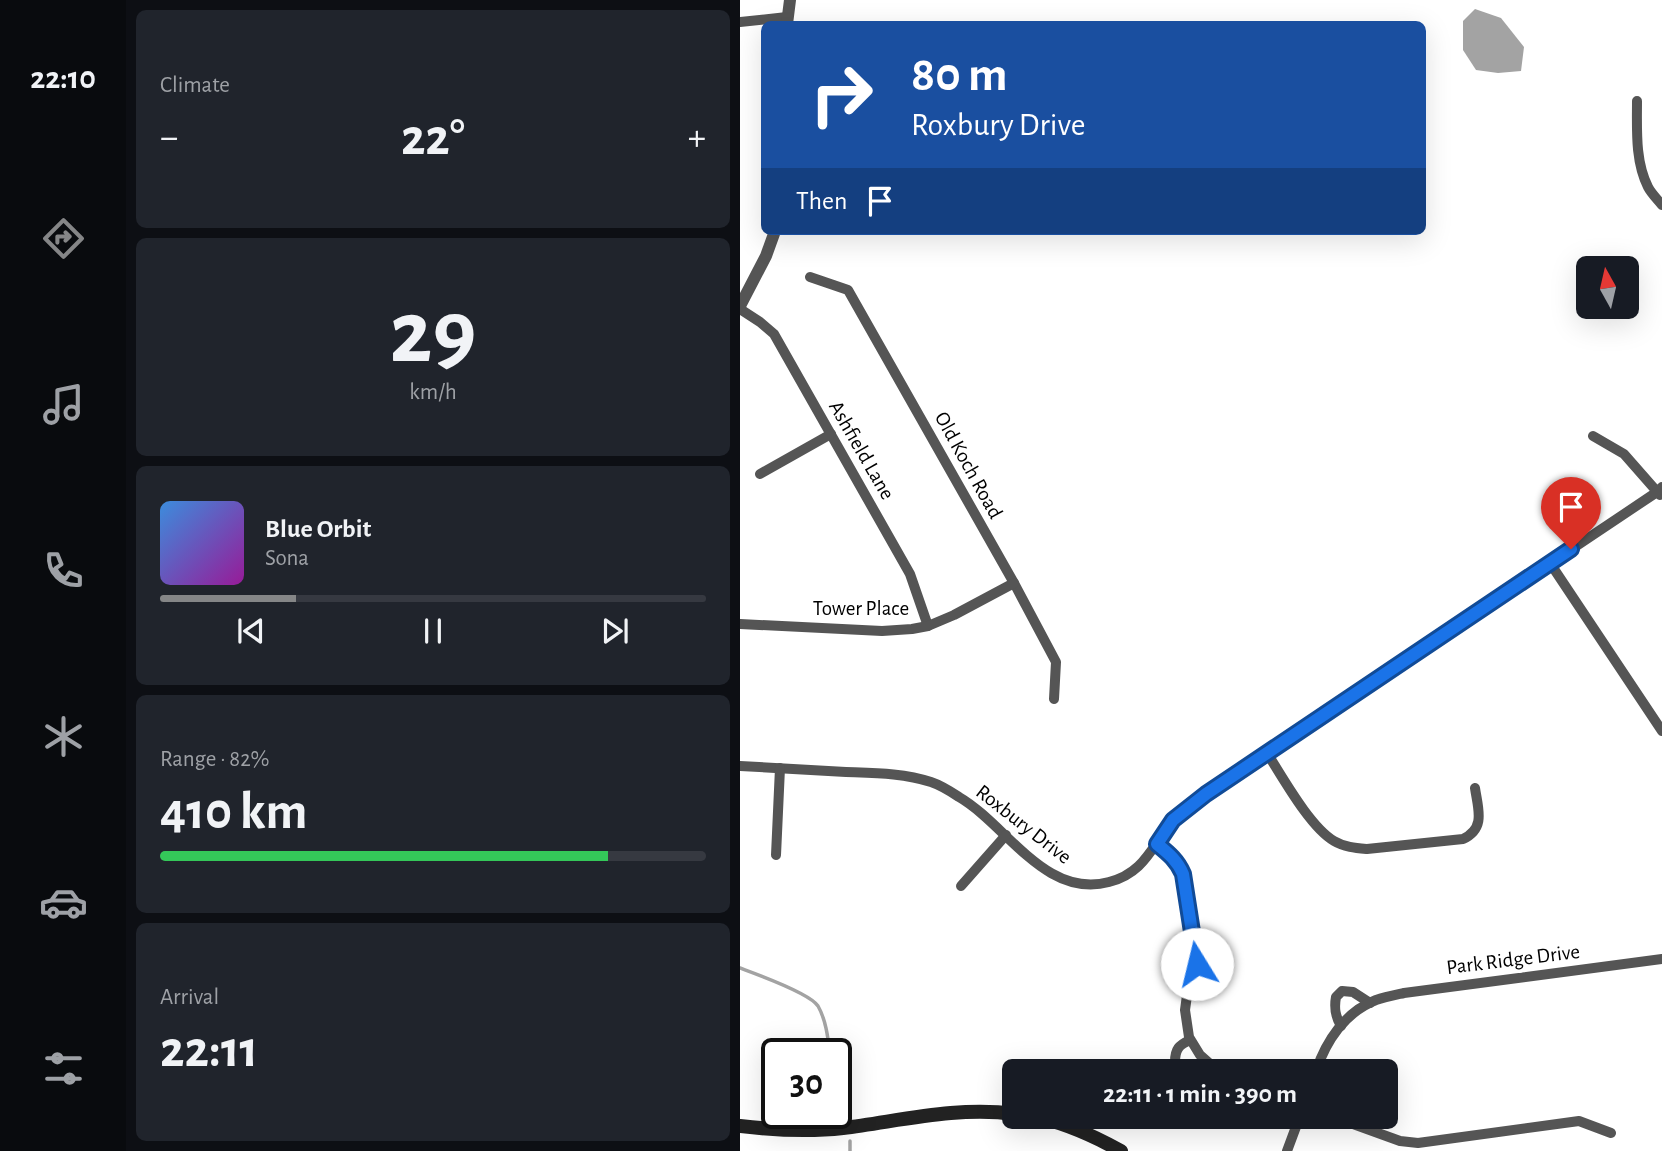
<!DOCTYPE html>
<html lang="en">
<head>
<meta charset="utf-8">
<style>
  body { margin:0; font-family:"Alegreya Sans",sans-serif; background:#20242c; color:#f1f3f6; height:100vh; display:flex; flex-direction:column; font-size:26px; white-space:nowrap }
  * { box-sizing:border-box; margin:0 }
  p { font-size:23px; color:#9ea1a6 }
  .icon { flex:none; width:38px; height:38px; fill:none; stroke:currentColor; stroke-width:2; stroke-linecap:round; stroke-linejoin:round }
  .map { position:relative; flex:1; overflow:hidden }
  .details { display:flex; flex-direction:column; gap:10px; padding:10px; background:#0d0f14; width:614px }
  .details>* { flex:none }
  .banner { position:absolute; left:21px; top:21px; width:665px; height:214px; border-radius:10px; box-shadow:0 7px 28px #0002; background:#1a4fa0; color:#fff; overflow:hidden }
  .needle { width:46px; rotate:352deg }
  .buttons { position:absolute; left:836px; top:256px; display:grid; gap:14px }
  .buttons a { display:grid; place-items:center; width:63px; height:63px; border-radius:10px; background:#171b24; box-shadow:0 7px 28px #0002; font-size:35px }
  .speed { position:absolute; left:21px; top:1038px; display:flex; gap:14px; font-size:35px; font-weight:700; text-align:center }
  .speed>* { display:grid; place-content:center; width:91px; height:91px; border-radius:50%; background:#171b24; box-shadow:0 7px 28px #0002; line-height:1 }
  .speed .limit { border:4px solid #111; border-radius:10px; background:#fff; color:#111 }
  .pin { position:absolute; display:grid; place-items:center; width:60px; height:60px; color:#fff; margin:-72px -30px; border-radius:50% 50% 50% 0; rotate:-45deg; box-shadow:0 0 7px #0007 }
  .pin .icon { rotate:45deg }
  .me { position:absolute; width:77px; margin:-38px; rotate:351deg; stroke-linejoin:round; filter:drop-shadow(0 0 5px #0008) }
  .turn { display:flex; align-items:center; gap:24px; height:147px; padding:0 35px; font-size:32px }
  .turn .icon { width:91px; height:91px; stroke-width:2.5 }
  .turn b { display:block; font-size:49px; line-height:60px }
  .then { display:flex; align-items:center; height:66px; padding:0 35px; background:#0003; gap:14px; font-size:26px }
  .big { font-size:52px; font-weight:600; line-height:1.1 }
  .details .widget { flex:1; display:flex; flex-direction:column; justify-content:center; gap:10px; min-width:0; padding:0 24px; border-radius:10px; background:#20242c }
  .details .dial { align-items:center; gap:0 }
  .dial b { font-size:91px; line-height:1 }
  .song { display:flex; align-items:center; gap:21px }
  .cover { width:84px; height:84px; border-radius:10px; background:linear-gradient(135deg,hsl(210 70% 55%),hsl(300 70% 35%)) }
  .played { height:7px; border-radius:4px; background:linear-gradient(90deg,#858687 25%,#363941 25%) }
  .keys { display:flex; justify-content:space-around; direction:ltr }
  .heat { display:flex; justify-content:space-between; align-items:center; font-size:38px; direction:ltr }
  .charge { height:10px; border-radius:5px; background:linear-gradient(90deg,#34c759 82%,#363941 0) }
  .trip { position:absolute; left:262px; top:1059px; width:396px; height:70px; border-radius:10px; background:#171b24; box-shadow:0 7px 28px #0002; font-weight:600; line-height:70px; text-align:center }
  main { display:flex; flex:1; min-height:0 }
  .dock { display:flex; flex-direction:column; width:126px; justify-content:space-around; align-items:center; background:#090b0e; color:#9ea1a6 }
  .dock .icon { width:49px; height:49px }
  .dock .active { color:#858687 }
  .dock b { font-size:32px; color:#f1f3f6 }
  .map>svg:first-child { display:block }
  .water { fill:#a3a3a3 }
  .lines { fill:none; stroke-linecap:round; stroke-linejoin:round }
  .stream { stroke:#a3a3a3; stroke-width:3.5 }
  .minor { stroke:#555; stroke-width:10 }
  .tertiary { stroke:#555; stroke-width:12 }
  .secondary { stroke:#222; stroke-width:14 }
  .route-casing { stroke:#114b97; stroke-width:18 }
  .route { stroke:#1a73e8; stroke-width:12 }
  .labels { text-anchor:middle; stroke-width:7; stroke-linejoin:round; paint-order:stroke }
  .street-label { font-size:21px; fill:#000; stroke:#fff }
</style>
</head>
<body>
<main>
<nav class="dock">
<b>22:10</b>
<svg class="icon active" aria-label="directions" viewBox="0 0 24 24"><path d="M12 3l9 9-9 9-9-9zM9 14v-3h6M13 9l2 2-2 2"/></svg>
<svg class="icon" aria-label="music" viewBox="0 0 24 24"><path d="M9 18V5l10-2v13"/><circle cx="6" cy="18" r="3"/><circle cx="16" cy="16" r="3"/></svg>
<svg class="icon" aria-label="phone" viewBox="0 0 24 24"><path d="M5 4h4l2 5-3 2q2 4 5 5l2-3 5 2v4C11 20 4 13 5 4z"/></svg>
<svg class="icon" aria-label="climate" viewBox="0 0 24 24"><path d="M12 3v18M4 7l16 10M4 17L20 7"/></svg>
<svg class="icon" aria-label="car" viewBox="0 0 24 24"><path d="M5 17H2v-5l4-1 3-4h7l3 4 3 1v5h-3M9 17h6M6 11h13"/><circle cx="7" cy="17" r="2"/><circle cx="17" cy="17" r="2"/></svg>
<svg class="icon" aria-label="filters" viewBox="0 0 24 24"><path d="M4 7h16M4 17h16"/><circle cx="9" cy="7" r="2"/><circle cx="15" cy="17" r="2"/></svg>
</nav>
<section class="details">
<div class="widget"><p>Climate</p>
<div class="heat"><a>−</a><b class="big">22°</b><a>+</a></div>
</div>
<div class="widget dial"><b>29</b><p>km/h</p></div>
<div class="widget">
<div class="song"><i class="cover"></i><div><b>Blue Orbit</b><p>Sona</p></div></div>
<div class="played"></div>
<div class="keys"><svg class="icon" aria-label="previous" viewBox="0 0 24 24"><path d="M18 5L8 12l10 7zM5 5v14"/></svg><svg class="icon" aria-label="pause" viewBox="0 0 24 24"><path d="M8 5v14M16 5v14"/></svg><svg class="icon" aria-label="next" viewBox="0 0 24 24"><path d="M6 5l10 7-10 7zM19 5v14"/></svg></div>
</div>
<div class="widget"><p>Range · 82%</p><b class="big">410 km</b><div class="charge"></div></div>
<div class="widget"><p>Arrival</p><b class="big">22:11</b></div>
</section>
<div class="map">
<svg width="922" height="1151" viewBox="0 0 922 1151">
  <rect width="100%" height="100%" fill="#fff"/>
  <path class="water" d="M735 9 761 18 784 47 781 71 758 73 736 70 723 50V21Z"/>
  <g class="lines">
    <g class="stream">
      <path d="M0 968C16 974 70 993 78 1006 86 1020 88 1038 90 1054"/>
      <path d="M96 1089 100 1113"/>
      <path d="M110 1141V1151"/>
    </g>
    <g class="minor">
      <path d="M0 22 47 17"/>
      <path d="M897 101C897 130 895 161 908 187 911 193 917 199 922 205"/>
      <path d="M70 277 108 290 274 583 316 662 314 699"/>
      <path d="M0 309 20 322 34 334 170 574 188 626"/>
      <path d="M853 436 884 454 920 495"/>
      <path d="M20 474 91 434"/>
      <path d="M810 563 922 731"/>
      <path d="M0 624 142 631 172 629 188 626 214 615 274 583"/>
      <path d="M527 753C543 778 570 827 594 841 604 847 616 848 627 849L723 839C746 828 738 809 735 788"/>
      <path d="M0 766C35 768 71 770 106 772 135 773 164 773 191 782 200 785 210 791 219 797 267 825 305 899 369 882 405 873 412 845 433 821 442 811 455 802 466 794L917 492 922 487"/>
      <path d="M417 844C428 853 437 860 443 874L457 963 448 988 445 1010 449 1037 460 1055 478 1071"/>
      <path d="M36 855 40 768"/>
      <path d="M221 886 266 835"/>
      <path d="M601 1026C595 1016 594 1008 596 997L602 991 613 992 630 1003"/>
      <path d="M450 1040C439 1045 435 1049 435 1062L442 1069C452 1070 461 1070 470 1065"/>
      <path d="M576 1071C586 1041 605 1012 636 1000 645 997 655 995 664 993L922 959"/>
      <path d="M591 1116 660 1141 678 1143 839 1121 871 1133"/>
      <path d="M547 1151 560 1116"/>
    </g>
    <g class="tertiary">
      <path d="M47 24 50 0"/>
      <path d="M0 306 26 256 35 231"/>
    </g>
    <g class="secondary">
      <path d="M292 1116C323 1122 354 1136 381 1151"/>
      <path d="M0 1126C34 1130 69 1132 103 1128 160 1121 217 1106 275 1114"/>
    </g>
  </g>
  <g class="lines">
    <g class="route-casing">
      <path id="route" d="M457 964 443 874C437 860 428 853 417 844L433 820 466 794 831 549"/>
    </g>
    <use href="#route" class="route"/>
  </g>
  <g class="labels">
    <g class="street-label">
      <text transform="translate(122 450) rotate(60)" y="7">Ashfield Lane</text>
      <text transform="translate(229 465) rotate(61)" y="7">Old Koch Road</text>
      <text x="121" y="615">Tower Place</text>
      <text transform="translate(284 824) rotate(38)" y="7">Roxbury Drive</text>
      <text transform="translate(773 959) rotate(-7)" y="7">Park Ridge Drive</text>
    </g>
  </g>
</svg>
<div class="buttons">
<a><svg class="needle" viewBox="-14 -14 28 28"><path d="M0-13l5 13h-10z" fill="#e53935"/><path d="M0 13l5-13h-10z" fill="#9ea1a6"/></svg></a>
</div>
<div class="speed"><div class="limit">30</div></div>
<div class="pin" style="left:831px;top:549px;background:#d93025"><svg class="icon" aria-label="arrive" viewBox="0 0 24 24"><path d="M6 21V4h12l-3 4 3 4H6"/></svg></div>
<svg class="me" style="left:457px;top:964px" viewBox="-20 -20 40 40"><circle r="19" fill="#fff"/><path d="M0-13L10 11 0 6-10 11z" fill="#1a73e8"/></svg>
<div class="trip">22:11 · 1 min · 390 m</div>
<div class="banner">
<div class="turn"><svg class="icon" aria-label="right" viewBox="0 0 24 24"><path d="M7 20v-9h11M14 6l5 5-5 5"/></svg><div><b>80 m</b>Roxbury Drive</div></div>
<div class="then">Then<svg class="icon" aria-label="arrive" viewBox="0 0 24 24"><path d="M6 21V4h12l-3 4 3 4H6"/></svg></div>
</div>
</div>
</main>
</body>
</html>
